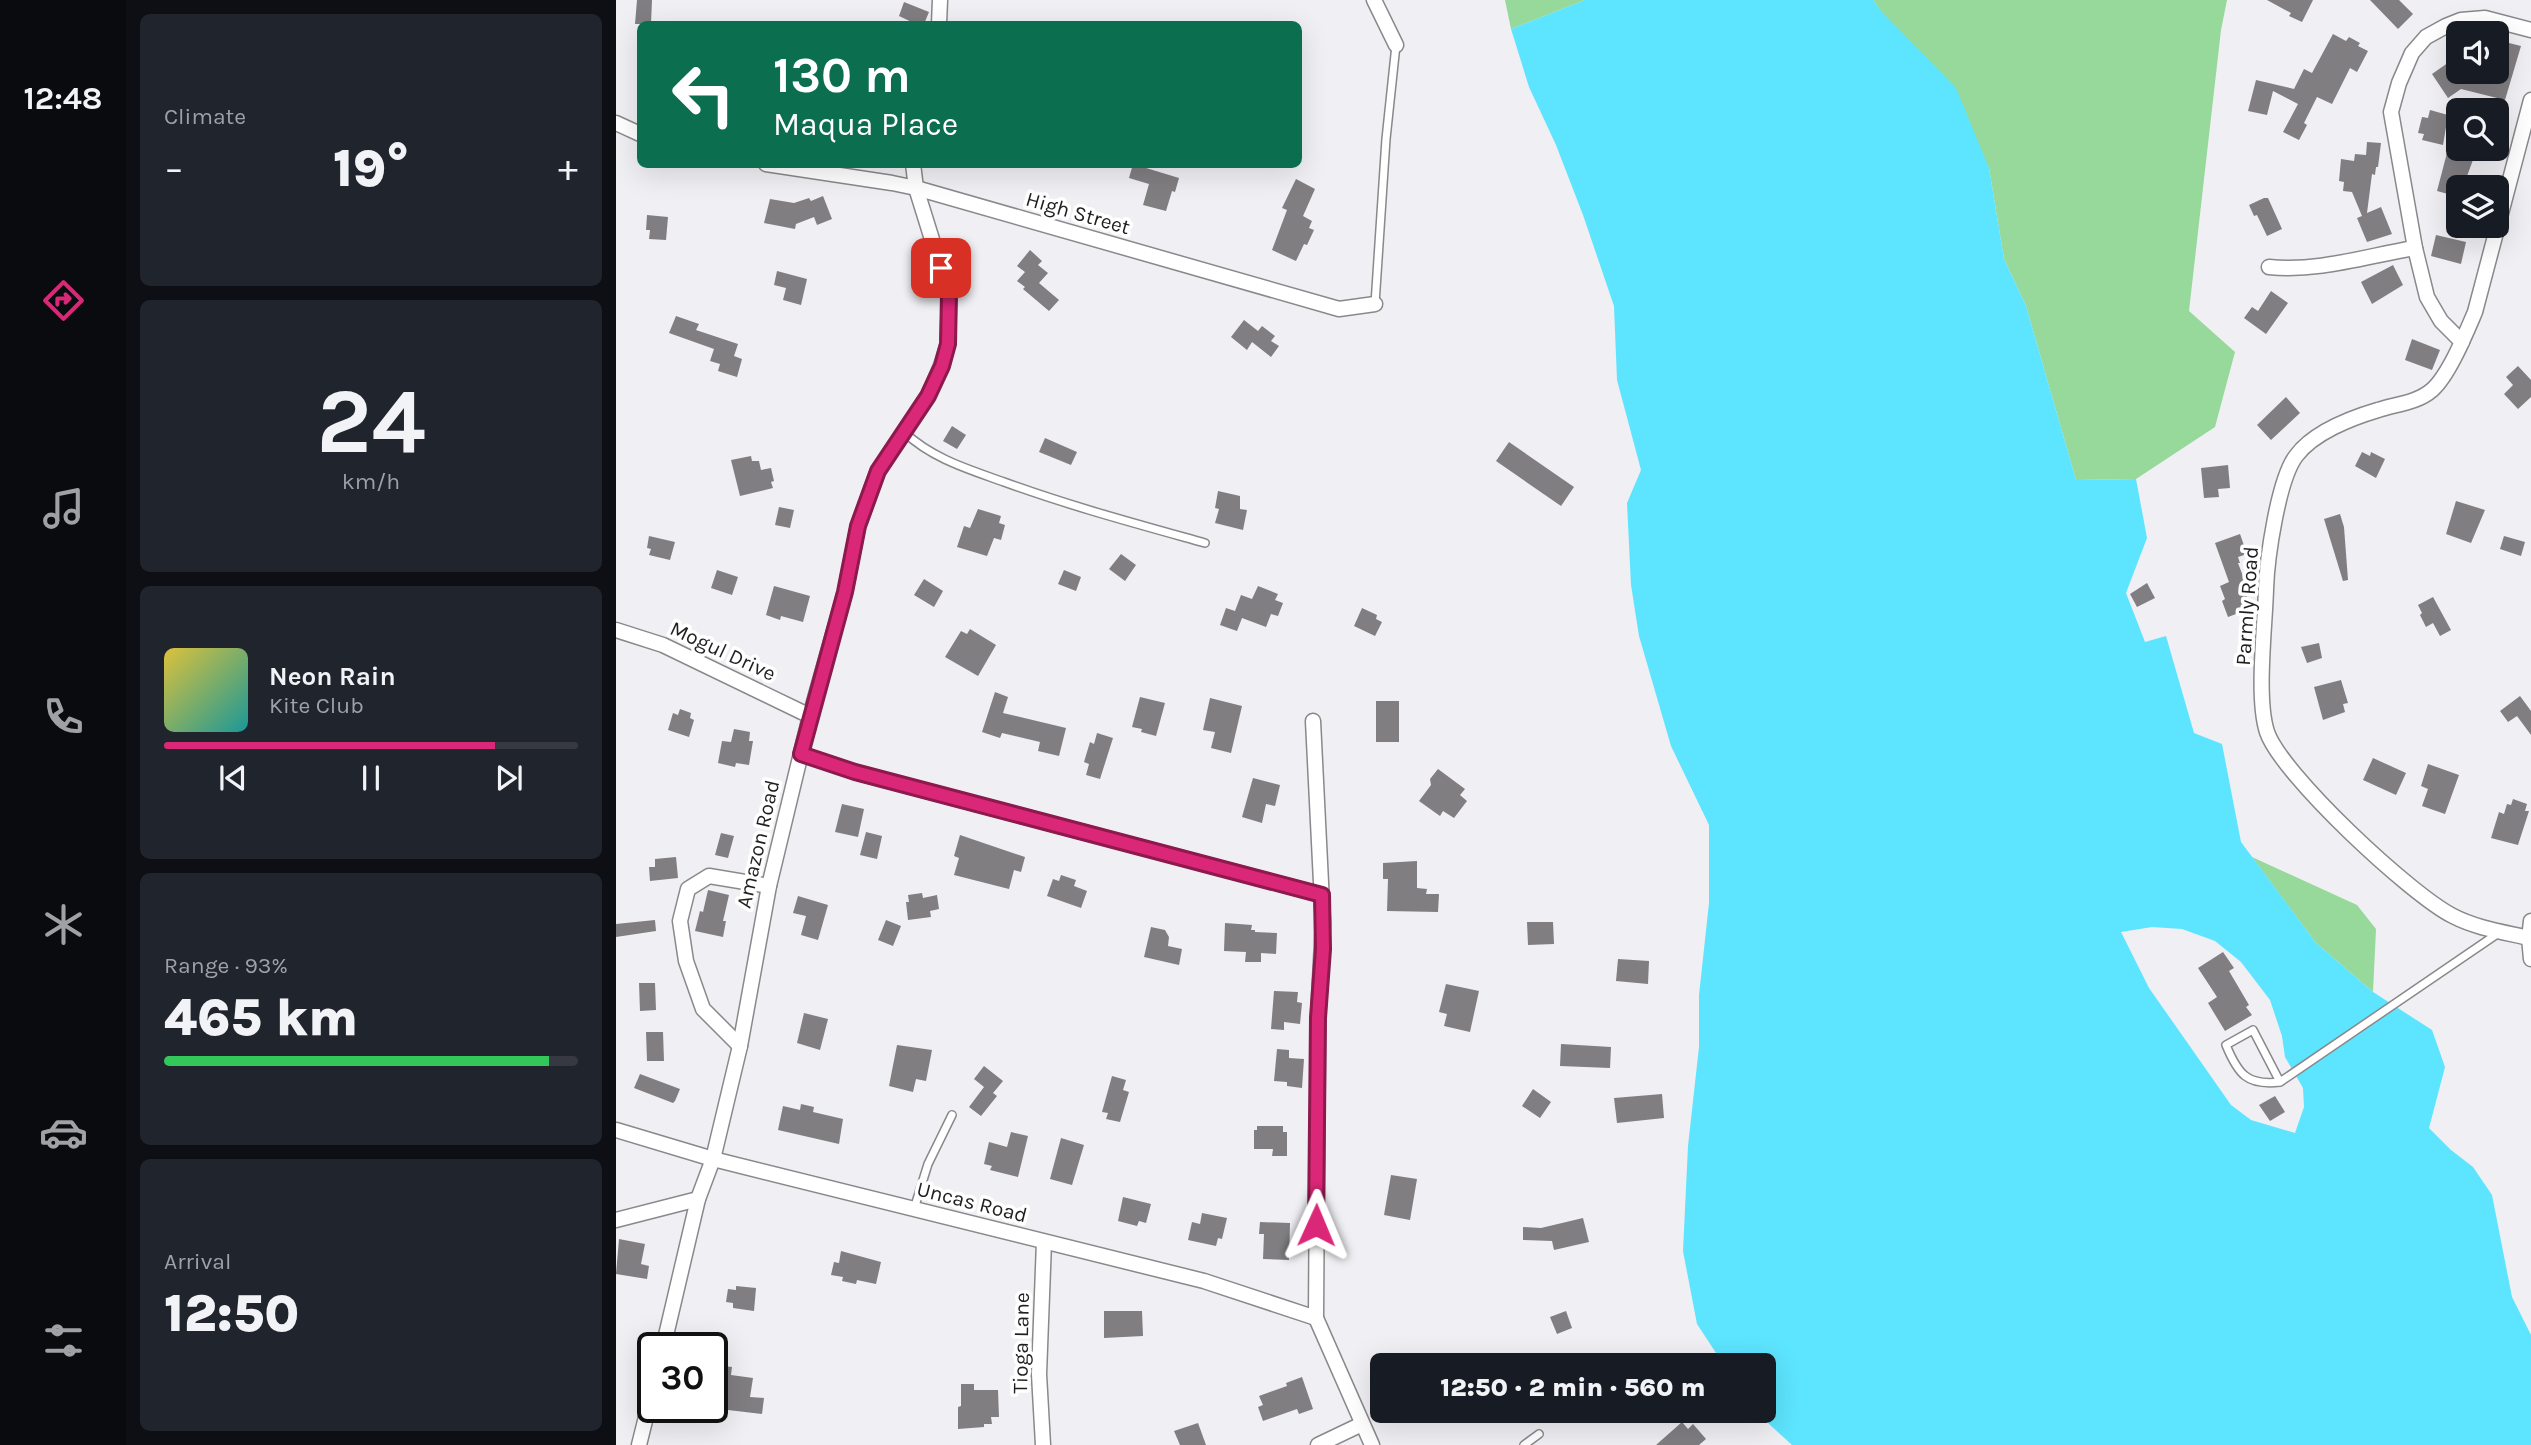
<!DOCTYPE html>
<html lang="en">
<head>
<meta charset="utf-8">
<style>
  body { margin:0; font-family:Karla,sans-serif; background:#20242c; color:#f1f3f6; height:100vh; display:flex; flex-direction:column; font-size:26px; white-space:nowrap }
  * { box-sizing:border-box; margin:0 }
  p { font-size:23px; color:#9ea1a6 }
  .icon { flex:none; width:38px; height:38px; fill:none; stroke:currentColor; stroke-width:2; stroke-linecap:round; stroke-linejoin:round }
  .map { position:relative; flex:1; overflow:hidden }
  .side { display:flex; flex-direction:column; gap:14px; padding:14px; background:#0d0f14; width:490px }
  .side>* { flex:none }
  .banner { position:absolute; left:21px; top:21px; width:665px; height:147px; border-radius:10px; box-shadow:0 7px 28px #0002; background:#0b6e4f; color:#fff; overflow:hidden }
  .controls { position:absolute; left:1830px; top:21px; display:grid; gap:14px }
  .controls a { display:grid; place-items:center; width:63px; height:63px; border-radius:10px; background:#171b24; box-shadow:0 7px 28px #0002; font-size:35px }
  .speed { position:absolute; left:21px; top:1332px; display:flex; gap:14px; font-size:35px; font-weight:700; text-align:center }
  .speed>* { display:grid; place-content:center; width:91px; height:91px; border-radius:50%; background:#171b24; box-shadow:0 7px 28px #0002; line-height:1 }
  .speed .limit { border:4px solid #111; border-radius:10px; background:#fff; color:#111 }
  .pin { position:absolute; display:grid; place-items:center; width:60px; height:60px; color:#fff; margin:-30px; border-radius:14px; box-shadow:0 4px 10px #0006 }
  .me { position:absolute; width:77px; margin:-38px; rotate:1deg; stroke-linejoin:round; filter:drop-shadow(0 0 5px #0008) }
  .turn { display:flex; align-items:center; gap:24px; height:147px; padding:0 21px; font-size:32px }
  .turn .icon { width:91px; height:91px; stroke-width:2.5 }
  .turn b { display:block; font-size:49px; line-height:60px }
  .big { font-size:52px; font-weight:800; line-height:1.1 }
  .side .card { flex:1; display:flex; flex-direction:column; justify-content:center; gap:10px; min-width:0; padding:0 24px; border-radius:10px; background:#20242c }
  .side .dial { align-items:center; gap:0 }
  .dial b { font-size:91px; line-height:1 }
  .song { display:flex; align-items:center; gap:21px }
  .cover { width:84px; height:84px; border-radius:10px; background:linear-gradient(135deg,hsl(50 70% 55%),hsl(180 70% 35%)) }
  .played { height:7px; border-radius:4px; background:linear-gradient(90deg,#db2777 80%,#363941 80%) }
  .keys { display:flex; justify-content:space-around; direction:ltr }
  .heat { display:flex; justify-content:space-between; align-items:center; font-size:38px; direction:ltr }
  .charge { height:10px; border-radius:5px; background:linear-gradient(90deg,#34c759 93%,#363941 0) }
  .trip { position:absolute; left:754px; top:1353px; width:406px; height:70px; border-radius:10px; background:#171b24; box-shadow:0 7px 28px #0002; font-weight:800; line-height:70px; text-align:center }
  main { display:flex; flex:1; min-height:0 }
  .menu { display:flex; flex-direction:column; width:126px; justify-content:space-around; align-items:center; background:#090b0e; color:#9ea1a6 }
  .menu .icon { width:49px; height:49px }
  .menu .selected { color:#db2777 }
  .menu b { font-size:32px; color:#f1f3f6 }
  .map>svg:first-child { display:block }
  .green { fill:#97d89b }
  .water { fill:#5de4fe; fill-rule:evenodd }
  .building { fill:#807e81 }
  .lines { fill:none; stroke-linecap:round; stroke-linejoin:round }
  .lane-casing { stroke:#89888b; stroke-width:10 }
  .street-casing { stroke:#89888b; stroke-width:17 }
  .lane { stroke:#fff; stroke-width:7 }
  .street { stroke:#fff; stroke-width:14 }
  .route-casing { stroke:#8e194d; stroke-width:18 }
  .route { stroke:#db2777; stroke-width:12 }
  .labels { text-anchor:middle; stroke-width:7; stroke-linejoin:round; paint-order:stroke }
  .street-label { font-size:21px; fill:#1f1f20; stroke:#fff }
</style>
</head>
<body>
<main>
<nav class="menu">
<b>12:48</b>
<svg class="icon selected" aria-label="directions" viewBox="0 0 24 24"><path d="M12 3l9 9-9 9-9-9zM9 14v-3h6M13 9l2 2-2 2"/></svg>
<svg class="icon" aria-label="music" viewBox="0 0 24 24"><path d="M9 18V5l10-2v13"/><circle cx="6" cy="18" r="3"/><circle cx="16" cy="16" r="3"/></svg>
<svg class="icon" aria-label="phone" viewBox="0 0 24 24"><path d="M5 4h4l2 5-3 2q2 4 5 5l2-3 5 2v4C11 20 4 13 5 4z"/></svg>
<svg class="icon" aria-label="climate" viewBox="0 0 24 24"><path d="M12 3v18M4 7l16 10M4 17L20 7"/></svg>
<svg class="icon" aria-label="car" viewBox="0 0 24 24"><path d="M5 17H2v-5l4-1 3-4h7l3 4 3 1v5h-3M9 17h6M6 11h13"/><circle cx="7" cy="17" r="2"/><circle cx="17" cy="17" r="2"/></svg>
<svg class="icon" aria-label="filters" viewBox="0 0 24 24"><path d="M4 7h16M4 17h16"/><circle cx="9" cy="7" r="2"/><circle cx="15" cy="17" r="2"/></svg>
</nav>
<section class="side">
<div class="card"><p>Climate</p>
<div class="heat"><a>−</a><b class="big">19°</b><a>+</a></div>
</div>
<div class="card dial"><b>24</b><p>km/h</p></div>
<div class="card">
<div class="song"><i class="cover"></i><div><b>Neon Rain</b><p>Kite Club</p></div></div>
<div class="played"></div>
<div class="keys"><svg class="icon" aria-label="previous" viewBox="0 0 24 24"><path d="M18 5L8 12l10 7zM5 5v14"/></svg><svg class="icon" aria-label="pause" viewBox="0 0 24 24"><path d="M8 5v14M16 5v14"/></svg><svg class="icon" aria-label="next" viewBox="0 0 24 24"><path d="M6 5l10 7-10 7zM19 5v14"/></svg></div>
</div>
<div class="card"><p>Range · 93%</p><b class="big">465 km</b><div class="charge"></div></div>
<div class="card"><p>Arrival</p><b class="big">12:50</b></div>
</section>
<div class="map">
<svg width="1915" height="1445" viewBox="0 0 1915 1445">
  <rect width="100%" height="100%" fill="#f0eff3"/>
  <g class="green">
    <path d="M889 0H969L895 29Z"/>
    <path d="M1257 0H1611L1605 30 1573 311 1619 352 1599 427 1520 479 1460 480 1410 306 1388 259 1373 168Z"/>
    <path d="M1636 857 1741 905 1760 929 1757 992 1700 943Z"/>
  </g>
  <path class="water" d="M969 0H1257L1265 11 1340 88 1373 168 1388 259 1410 306 1460 480 1520 479 1531 538 1510 593 1529 642 1550 636 1578 733 1606 744 1625 842 1700 943 1757 992 1816 1030 1829 1067 1813 1128 1835 1150 1857 1167 1876 1195 1896 1297 1915 1335V1445H1176L1139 1411 1148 1410V1365H1108L1081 1324 1067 1251 1072 1146 1083 1047V995L1093 903V825L1055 746 1023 636 1015 585 1011 503 1025 470 1001 380 998 306 967 215 940 145 913 87 895 29ZM1536 927 1566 929 1599 941 1625 962 1654 1000 1666 1036 1669 1057 1687 1088 1688 1107 1679 1133 1635 1120 1615 1105 1533 988 1505 932Z"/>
  <g class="building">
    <path d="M21 0H36L35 24H19Z"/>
    <path d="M1651 0H1697L1686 22 1673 16 1675 13Z"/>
    <path d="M1754 0H1783L1797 14 1782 29Z"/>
    <path d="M288 2 313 12 308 24H300L283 16Z"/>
    <path d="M1717 34 1730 41 1733 37 1744 43 1742 46 1752 51 1741 72 1734 68 1716 104 1701 97 1688 123 1691 125 1683 140 1667 132 1682 104 1657 91 1651 115 1632 111 1640 80 1678 89 1688 69 1696 73Z"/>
    <path d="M1881 40 1905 46 1889 100 1845 89 1832 98 1816 74 1836 60 1843 72H1881Z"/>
    <path d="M1814 110 1832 115 1827 145 1806 140 1808 134 1802 133 1806 117 1812 118Z"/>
    <path d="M1751 142 1765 143 1762 167H1760L1759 175 1756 174 1751 213 1765 207 1776 234 1751 242 1741 218 1746 216 1736 192 1727 191 1728 182 1723 181 1725 159 1738 161 1739 154 1750 155Z"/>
    <path d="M1832 149H1861L1847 187H1843V197L1821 191Z"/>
    <path d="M517 164 563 178 559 192 556 191 550 211 527 205 533 184 513 178Z"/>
    <path d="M680 179 699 189 687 216 696 221 693 228 698 230 691 245 688 244 680 261 656 250 671 210 666 208Z"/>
    <path d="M207 196 216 219 201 225 198 217 180 224 179 229 148 223 154 199 178 203 193 198 195 201Z"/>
    <path d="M1648 198H1652L1666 229 1651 236 1641 215 1638 216 1633 205Z"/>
    <path d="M31 215 52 217 50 240 33 239 34 230H30Z"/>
    <path d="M1820 235 1850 242 1845 264 1815 256Z"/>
    <path d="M414 250 426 261 422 265 432 273 423 283 443 300 433 311 407 289 409 287 401 281 409 272 401 266Z"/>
    <path d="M1777 265 1787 285 1756 304 1745 282Z"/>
    <path d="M161 271 191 279 185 305 167 300 170 288 158 285Z"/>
    <path d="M1655 291 1672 303 1650 334 1628 318 1636 307 1642 311Z"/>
    <path d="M60 316 83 324 80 330 122 344 118 356 126 359 121 377 102 371 104 364 94 361 98 349 53 333Z"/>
    <path d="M628 320 642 331 646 326 659 336 655 341 663 346 655 357 636 342 631 350 615 337Z"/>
    <path d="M1796 339 1824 350 1816 370 1789 360Z"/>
    <path d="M1902 366 1915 380V397L1902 409 1888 394 1897 385 1890 377Z"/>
    <path d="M1670 397 1684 413 1655 440 1641 425Z"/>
    <path d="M336 426 350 435 341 449 327 441Z"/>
    <path d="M429 438 461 452 455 465 423 452Z"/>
    <path d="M893 442 958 487 945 506 880 461Z"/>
    <path d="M1746 452 1754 456 1755 452 1769 459 1760 478 1739 466Z"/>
    <path d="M135 456 136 461H143L145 470 155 468 158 481 155 482 157 488 124 496 115 460Z"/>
    <path d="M1612 465 1614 488 1602 489 1603 497 1588 498 1585 468Z"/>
    <path d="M602 491 624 496V509L631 510 627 530 599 523 603 509 599 508Z"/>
    <path d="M1840 501 1869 510 1855 543 1830 534Z"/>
    <path d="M163 507 178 510 174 528 159 525Z"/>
    <path d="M362 509 385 516 383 523 389 525 385 540 378 538 371 556 341 547 348 526 354 528Z"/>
    <path d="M1724 514 1728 527 1732 580 1727 581 1708 519Z"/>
    <path d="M1624 534 1631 554 1622 557 1624 563H1622L1633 592 1629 593 1631 597 1626 599 1628 611 1612 617 1606 601 1609 599 1604 586 1613 582 1599 543Z"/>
    <path d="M33 536 59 542 54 560 33 555 35 549 31 548Z"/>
    <path d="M1888 536 1909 542 1905 556 1884 549Z"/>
    <path d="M505 554 520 565 509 581 493 569Z"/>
    <path d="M101 570 122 577 116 595 95 588Z"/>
    <path d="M448 570 465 577 460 591 442 584Z"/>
    <path d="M308 579 327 591 318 607 298 595Z"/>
    <path d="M1531 583 1539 598 1521 607 1514 594Z"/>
    <path d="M158 586 194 596 187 622 165 616 164 620 150 615Z"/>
    <path d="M642 586 662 594 659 600 667 603 662 616 655 614 650 627 626 618 621 631 604 625 610 608 619 611 625 595 636 599Z"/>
    <path d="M1817 597 1835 630 1824 636 1817 623 1810 627 1804 615 1806 613 1802 605Z"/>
    <path d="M746 608 761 615 760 619 766 622 759 636 738 626Z"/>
    <path d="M354 629 380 645 362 676 329 657 345 631 351 634Z"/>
    <path d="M1703 643 1706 658 1691 663 1685 647Z"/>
    <path d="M1725 680 1732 703 1727 704 1729 712 1707 720 1698 687Z"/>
    <path d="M379 692 392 697 387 713 450 728 443 756 422 751 424 742 386 733 384 738 366 732Z"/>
    <path d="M1904 696 1915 711V735L1901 716 1892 722 1884 711Z"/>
    <path d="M524 697 549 703 540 736 525 732 526 729 516 727Z"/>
    <path d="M594 698 626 706 615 753 595 748 599 732 587 730Z"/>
    <rect x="760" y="701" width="23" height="41"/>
    <path d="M64 709 75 713 74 718 78 720 73 737 52 730 57 713 62 715Z"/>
    <path d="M118 729 134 732 133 741H137L133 765 120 763 119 767 102 763 106 741 115 742Z"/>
    <path d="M481 733 497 738 484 779 470 775 473 764 468 762 474 742 478 744Z"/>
    <path d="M1757 758 1790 773 1780 795 1747 780Z"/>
    <path d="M1812 764 1843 775 1829 814 1806 806 1812 789 1805 786Z"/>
    <path d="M822 769 849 789 844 795 851 801 838 818 827 811 824 816 803 801 815 785 814 779Z"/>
    <path d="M637 778 664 785 659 806 650 804 646 823 626 817Z"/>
    <path d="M1897 799 1911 804 1909 811H1913L1902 845 1875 838 1883 812 1888 814 1891 804 1895 805Z"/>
    <path d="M226 804 248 809 242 837 219 832Z"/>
    <path d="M250 832 266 836 261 859 244 855Z"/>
    <path d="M105 833 118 836 112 858 99 855Z"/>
    <path d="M344 835 409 857 405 872 398 870 393 889 338 875 343 858 338 856Z"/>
    <path d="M60 857 62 878 34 881 33 867H39V859Z"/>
    <path d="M801 861V888L811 889 810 894H823L822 912 771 911 772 879H767V863Z"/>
    <path d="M445 875 460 880 458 886 471 891 465 908 431 896 437 879 443 881Z"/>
    <path d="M92 890 113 895 107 921H110L107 937 79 931 84 911 87 912Z"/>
    <path d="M306 893 307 898 321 895 323 909 314 911 315 917 292 920 290 902H293L292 895Z"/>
    <path d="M182 896 212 905 202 940 185 935 190 916 177 913Z"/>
    <path d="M39 920 40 931 0 937V924Z"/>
    <path d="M270 920 285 926 277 946 262 940Z"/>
    <path d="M911 922H937L938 944 912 945Z"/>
    <path d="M609 923 636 925 635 930H639V932L661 933 660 954 645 953V962H629L630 952 608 951Z"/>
    <path d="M535 927 549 930 553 937 552 946 566 949 563 965 528 957Z"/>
    <path d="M1607 952 1618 968 1613 971 1633 1005 1630 1007 1636 1015 1609 1031 1592 1003 1601 997 1582 968Z"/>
    <path d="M1002 959 1033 961 1032 984 1000 981Z"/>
    <path d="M23 983H39L40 1010 24 1011Z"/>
    <path d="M830 984 863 991 854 1032 828 1026 831 1014 823 1012Z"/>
    <path d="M658 991 682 992 681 1002 686 1003 684 1024 668 1022V1030L655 1029Z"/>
    <path d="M188 1013 212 1019 204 1050 181 1043Z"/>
    <path d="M30 1032H47L48 1061H31Z"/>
    <path d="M945 1044 995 1047 994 1068 944 1066Z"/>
    <path d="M281 1045 316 1050 310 1081 300 1079 297 1092 273 1086Z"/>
    <path d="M661 1049 673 1050V1058L688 1059 686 1088 671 1086V1082L658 1081Z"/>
    <path d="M368 1066 387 1081 377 1093 381 1096 365 1116 353 1107 368 1087 358 1079Z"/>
    <path d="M24 1074 64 1089 59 1101 57 1103 18 1088Z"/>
    <path d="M496 1076 510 1080 507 1090 513 1092 504 1122 490 1119 492 1113 486 1112Z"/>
    <path d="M917 1089 935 1102 924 1118 906 1106Z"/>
    <path d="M1046 1094 1048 1118 1001 1123 998 1098Z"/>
    <path d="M1659 1096 1669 1112 1654 1121 1643 1105Z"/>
    <path d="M185 1104 198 1107 197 1112 227 1119 223 1144 162 1130 167 1106 184 1110Z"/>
    <path d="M641 1126H667V1132H671V1156H656L657 1149H638V1130H641Z"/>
    <path d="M395 1132 412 1136 402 1177 374 1170 376 1166 368 1164 373 1142 391 1147Z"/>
    <path d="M445 1138 468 1145 456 1185 434 1179Z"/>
    <path d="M775 1175 801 1179 794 1220 768 1215Z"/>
    <path d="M507 1197 535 1204 530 1223 523 1221 521 1226 502 1221Z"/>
    <path d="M586 1213 611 1218 606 1239 602 1238 600 1246 572 1240 576 1222 584 1224Z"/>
    <path d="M967 1218 973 1242 938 1250 936 1241 907 1240V1227L925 1228Z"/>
    <path d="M644 1222 674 1223 673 1260 647 1259 648 1234H643Z"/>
    <path d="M3 1239 29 1244 25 1264 33 1266 31 1279 0 1274Z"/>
    <path d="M225 1251 265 1262 260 1284 241 1280 240 1284 226 1281 227 1277 215 1275 218 1262 223 1263Z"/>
    <path d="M120 1286 140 1288 138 1311 117 1308V1303L110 1302 112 1289 120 1290Z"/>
    <path d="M488 1311H526L527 1336 488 1338Z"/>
    <path d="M950 1311 956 1328 941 1334 934 1317Z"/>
    <path d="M99 1365 116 1367 115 1375 137 1378 134 1397 148 1398 146 1414 95 1408Z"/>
    <path d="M686 1377 697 1409 683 1414 681 1409 647 1421 642 1407 647 1405 643 1396 671 1386 670 1383Z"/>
    <path d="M345 1384H358V1390H382L383 1417H375L376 1424H368V1427L342 1429V1407L345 1406Z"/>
    <path d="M1066 1422 1072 1429 1077 1424 1090 1439 1083 1445H1040Z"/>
    <path d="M582 1423 590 1445H564L558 1431Z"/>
  </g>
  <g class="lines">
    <g class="lane-casing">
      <g id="lane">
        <path d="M759 304 770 139 780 45"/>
        <path d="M288 432C317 459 352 469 388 482 454 506 521 524 589 543"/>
        <path d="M1664 1082 1637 1030 1610 1045C1622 1074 1631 1086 1664 1082L1884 932"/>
        <path d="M298 1209 312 1164 336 1115"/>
        <path d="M908 1445 923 1434"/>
      </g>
    </g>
    <g class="street-casing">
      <g id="street">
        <path d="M758 0 780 45"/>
        <path d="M323 24 324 0"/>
        <path d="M0 123 24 134"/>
        <path d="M150 164 276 183 300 188 723 309 759 304"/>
        <path d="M1653 267C1703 272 1750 256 1799 248"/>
        <path d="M1846 342 1825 321 1811 297 1799 248 1775 112 1783 83 1796 53 1810 37 1830 26 1845 20 1869 18 1915 30"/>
        <path d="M0 630 47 645 194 716"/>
        <path d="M697 721 707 923 702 1018 700 1318 756 1445"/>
        <path d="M185 754 239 772 706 895"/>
        <path d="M1915 921 1913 938 1915 959"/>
        <path d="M1913 938C1887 932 1860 928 1837 916 1795 895 1665 774 1651 732 1640 698 1649 627 1650 589 1651 559 1662 480 1680 456 1697 433 1735 418 1762 410 1780 404 1801 403 1816 390 1833 375 1850 333 1859 312L1915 100"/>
        <path d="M124 1046 87 1009 70 961 64 921 72 889 93 876 153 886"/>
        <path d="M0 1130 97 1159 588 1281 700 1318"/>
        <path d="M0 1220 82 1199"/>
        <path d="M47 1348 82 1199 97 1159 124 1046 153 886 194 716 229 592 242 526 262 471 312 396 325 366 332 343 333 294 300 188 297 164"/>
        <path d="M23 1445 37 1389"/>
        <path d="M427 1445 423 1374 428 1242"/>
        <path d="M702 1445 746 1424"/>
      </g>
    </g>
    <use href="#lane" class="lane"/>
    <use href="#street" class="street"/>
  </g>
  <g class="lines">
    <g class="route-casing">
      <path id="route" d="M325 268 333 294 332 344 326 366 312 396 262 471 242 526 229 592 185 754 239 772 706 895 707 949 702 1018 700 1225"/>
    </g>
    <use href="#route" class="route"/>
  </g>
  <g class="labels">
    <g class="street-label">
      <text transform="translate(462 213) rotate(16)" y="7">High Street</text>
      <text transform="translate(1631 606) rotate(-86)" y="7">Parmly Road</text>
      <text transform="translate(107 651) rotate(25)" y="7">Mogul Drive</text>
      <text transform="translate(142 844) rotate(-77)" y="7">Amazon Road</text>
      <text transform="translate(356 1202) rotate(14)" y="7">Uncas Road</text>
      <text transform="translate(405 1343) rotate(-89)" y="7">Tioga Lane</text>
    </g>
  </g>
</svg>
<div class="controls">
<a><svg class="icon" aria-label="sound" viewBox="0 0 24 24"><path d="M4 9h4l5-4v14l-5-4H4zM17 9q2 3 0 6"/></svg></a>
<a><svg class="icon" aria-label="search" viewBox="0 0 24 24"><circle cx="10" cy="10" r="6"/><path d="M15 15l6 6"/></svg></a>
<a><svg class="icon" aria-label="layers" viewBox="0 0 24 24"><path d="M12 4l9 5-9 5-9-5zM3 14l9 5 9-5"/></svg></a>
</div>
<div class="speed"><div class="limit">30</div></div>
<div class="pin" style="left:325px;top:268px;background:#d93025"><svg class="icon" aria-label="arrive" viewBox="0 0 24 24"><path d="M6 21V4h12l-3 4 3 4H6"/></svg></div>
<svg class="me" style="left:700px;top:1225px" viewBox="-20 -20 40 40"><path d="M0-17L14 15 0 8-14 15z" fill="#db2777" stroke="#fff" stroke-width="4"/></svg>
<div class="trip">12:50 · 2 min · 560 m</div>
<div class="banner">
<div class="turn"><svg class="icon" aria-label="left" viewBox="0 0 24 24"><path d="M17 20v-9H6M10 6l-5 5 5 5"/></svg><div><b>130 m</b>Maqua Place</div></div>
</div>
</div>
</main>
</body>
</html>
